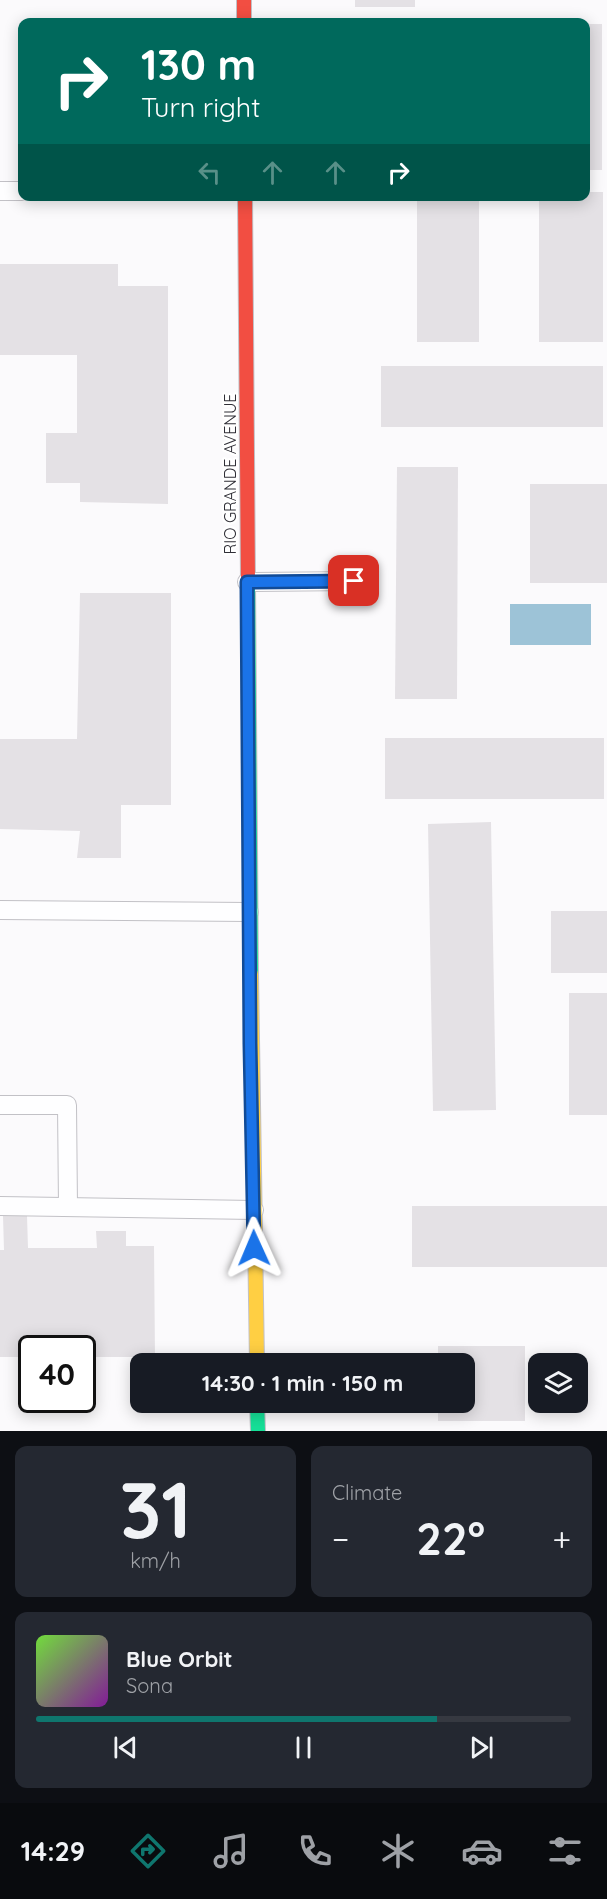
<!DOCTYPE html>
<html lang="en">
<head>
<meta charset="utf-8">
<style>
  body { margin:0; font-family:Quicksand,sans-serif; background:#242831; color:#f1f3f6; height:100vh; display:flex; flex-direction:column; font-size:22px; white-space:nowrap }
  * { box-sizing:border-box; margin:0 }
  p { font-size:20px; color:#9ea1a6 }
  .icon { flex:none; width:33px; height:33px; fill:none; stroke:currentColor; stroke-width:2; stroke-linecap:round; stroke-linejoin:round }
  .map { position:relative; height:1431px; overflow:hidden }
  .panel { display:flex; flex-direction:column; gap:15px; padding:15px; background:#0d0f14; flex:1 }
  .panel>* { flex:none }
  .hud { position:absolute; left:18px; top:18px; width:572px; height:183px; border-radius:12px; box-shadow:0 3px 15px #0003; background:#00695c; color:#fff; overflow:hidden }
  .tools { position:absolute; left:528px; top:1353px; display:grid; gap:12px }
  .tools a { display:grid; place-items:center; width:60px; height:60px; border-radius:12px; background:#171b24; box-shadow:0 3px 15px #0003; font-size:30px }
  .speed { position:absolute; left:18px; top:1335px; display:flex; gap:12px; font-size:30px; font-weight:700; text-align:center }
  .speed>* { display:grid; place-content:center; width:78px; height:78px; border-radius:50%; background:#171b24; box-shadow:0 3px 15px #0003; line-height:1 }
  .speed .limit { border:3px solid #111; border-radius:9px; background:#fff; color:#111 }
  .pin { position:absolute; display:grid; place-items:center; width:51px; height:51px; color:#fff; margin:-26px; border-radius:12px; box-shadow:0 3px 9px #0006 }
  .me { position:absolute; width:66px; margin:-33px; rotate:359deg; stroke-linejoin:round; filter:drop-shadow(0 0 4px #0008) }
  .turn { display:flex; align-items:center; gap:21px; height:126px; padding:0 24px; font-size:27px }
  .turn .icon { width:78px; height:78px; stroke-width:2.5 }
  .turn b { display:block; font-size:42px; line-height:51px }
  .lanes { display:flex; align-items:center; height:57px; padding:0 24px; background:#0003; justify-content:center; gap:30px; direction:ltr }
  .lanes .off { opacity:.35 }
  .big { font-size:45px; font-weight:700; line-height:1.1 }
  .panel .tile { flex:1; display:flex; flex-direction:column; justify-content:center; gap:9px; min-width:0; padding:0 21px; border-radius:12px; background:#242831 }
  .panel .dial { align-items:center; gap:0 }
  .dial b { font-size:78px; line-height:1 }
  .song { display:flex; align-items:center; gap:18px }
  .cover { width:72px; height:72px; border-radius:9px; background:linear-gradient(135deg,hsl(100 70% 55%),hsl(290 70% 35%)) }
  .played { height:6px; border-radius:3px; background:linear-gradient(90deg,#0f766e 75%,#363941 75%) }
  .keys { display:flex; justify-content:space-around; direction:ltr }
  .heat { display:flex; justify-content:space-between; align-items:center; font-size:33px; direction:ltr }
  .panel .tiles { flex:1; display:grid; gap:15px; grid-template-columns:1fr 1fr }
  .tile:last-child { grid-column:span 2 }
  .trip { position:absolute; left:130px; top:1353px; width:345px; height:60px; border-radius:12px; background:#171b24; box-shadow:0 3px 15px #0003; font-weight:700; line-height:60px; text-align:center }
  .menu { display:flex; height:96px; justify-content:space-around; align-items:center; background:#090b0e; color:#9ea1a6 }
  .menu .icon { width:42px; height:42px }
  .menu .selected { color:#0f766e }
  .menu b { font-size:27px; color:#f1f3f6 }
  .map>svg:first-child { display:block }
  .water { fill:#9dc3d7 }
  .building { fill:#e4e1e5 }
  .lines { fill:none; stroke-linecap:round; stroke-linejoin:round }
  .lane-casing { stroke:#c2c1c6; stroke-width:20 }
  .fast-casing { stroke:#c2c1c6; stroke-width:16 }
  .slow-casing { stroke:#c2c1c6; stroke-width:16 }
  .jam-casing { stroke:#c2c1c6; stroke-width:16 }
  .lane { stroke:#fefeff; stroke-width:18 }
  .fast { stroke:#16e098; stroke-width:14 }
  .slow { stroke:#ffcf43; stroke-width:14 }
  .jam { stroke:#f24e42; stroke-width:14 }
  .route-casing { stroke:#114b97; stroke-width:15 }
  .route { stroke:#1a73e8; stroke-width:10 }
  .labels { text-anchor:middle; stroke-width:4.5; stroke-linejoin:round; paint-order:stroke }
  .street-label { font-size:16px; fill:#2f2e36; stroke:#fff }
</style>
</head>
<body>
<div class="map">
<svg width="607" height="1431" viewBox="0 0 607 1431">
  <rect width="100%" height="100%" fill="#fbfafc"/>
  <rect class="water" x="510" y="604" width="81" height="41"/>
  <g class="building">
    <rect x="355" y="0" width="60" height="7"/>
    <rect x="585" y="24" width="17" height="146"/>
    <path d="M585 192H603V342H539V196H585Z"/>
    <rect x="417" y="196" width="62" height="146"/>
    <path d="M0 264H118V286H168V504L80 502V483H46V433H77V355H0Z"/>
    <rect x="381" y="366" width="222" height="61"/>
    <path d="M397 467H458L457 699H395Z"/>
    <rect x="530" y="484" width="77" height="99"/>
    <path d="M80 593H171V805H121V858H77L80 831 0 829V739H77Z"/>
    <rect x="385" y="738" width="219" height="61"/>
    <path d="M491 822 496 1110 433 1111 428 824Z"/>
    <rect x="551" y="911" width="56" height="62"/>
    <rect x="569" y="993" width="38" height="122"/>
    <rect x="412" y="1206" width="195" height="61"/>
    <path d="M3 1216H27L28 1248H97L96 1231H126V1246H154L155 1357H82V1348H32V1357H0V1250H4Z"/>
    <path d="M438 1346H525V1421H438V1402H465V1364H438Z"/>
  </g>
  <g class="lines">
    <g class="lane-casing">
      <g id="lane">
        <path d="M0 191H22"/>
        <path d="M247 582 354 581"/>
        <path d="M0 910 249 912"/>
        <path d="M0 1105H67L68 1207"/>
        <path d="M0 1206 254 1210"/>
      </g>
    </g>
    <g class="fast-casing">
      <g id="fast">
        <path d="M248 582 251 974"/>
        <path d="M257 1402 258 1431"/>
      </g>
    </g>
    <g class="slow-casing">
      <path id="slow" d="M251 974 257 1364"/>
    </g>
    <g class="jam-casing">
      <g id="jam">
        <path d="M244 0V22"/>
        <path d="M245 196 248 582"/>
      </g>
    </g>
    <use href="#lane" class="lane"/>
    <use href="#fast" class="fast"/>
    <use href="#slow" class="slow"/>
    <use href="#jam" class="jam"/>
  </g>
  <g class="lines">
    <g class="route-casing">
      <path id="route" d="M254 1248 250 1044 247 582 354 581"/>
    </g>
    <use href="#route" class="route"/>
  </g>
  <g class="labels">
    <g class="street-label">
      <text transform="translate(230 474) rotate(-90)" y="6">RIO GRANDE AVENUE</text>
    </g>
  </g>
</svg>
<div class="tools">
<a><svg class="icon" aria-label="layers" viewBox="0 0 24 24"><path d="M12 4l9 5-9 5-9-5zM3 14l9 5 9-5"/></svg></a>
</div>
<div class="speed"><div class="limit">40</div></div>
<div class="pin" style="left:354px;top:581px;background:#d93025"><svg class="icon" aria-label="arrive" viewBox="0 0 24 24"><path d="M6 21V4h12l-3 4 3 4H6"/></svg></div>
<svg class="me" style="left:254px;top:1248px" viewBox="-20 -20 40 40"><path d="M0-17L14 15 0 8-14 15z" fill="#1a73e8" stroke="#fff" stroke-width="4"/></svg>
<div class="trip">14:30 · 1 min · 150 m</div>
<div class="hud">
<div class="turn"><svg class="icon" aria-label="right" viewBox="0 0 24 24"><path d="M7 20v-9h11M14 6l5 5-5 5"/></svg><div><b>130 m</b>Turn right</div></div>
<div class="lanes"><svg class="icon off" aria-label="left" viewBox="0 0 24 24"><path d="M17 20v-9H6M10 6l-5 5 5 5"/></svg><svg class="icon off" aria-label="ahead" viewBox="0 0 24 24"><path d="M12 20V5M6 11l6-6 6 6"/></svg><svg class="icon off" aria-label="ahead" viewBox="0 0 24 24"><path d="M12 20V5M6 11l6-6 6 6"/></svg><svg class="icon" aria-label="right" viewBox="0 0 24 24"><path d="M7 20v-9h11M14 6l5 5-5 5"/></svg></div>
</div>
</div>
<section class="panel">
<div class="tiles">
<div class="tile dial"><b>31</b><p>km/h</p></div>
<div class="tile"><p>Climate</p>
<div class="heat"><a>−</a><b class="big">22°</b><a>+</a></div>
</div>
<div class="tile">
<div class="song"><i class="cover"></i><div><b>Blue Orbit</b><p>Sona</p></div></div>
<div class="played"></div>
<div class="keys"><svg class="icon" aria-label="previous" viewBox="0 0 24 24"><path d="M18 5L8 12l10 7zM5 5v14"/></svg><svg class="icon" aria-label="pause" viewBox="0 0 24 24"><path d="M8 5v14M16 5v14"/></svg><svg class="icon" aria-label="next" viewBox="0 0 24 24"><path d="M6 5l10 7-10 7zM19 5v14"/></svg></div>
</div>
</div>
</section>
<nav class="menu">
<b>14:29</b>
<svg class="icon selected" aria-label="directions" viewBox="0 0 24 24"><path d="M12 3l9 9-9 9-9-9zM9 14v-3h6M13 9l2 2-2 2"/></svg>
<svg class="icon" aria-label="music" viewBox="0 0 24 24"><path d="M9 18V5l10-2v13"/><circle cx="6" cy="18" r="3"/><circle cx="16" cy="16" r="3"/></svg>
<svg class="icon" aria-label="phone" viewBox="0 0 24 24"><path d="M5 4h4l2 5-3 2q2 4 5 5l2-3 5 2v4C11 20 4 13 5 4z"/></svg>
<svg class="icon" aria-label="climate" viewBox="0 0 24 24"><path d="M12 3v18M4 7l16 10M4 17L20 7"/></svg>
<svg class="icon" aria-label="car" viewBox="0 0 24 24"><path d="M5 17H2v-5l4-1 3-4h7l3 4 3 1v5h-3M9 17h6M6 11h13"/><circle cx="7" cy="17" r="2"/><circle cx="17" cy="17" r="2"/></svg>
<svg class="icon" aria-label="filters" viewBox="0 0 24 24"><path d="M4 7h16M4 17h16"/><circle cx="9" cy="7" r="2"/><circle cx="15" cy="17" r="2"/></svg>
</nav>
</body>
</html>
